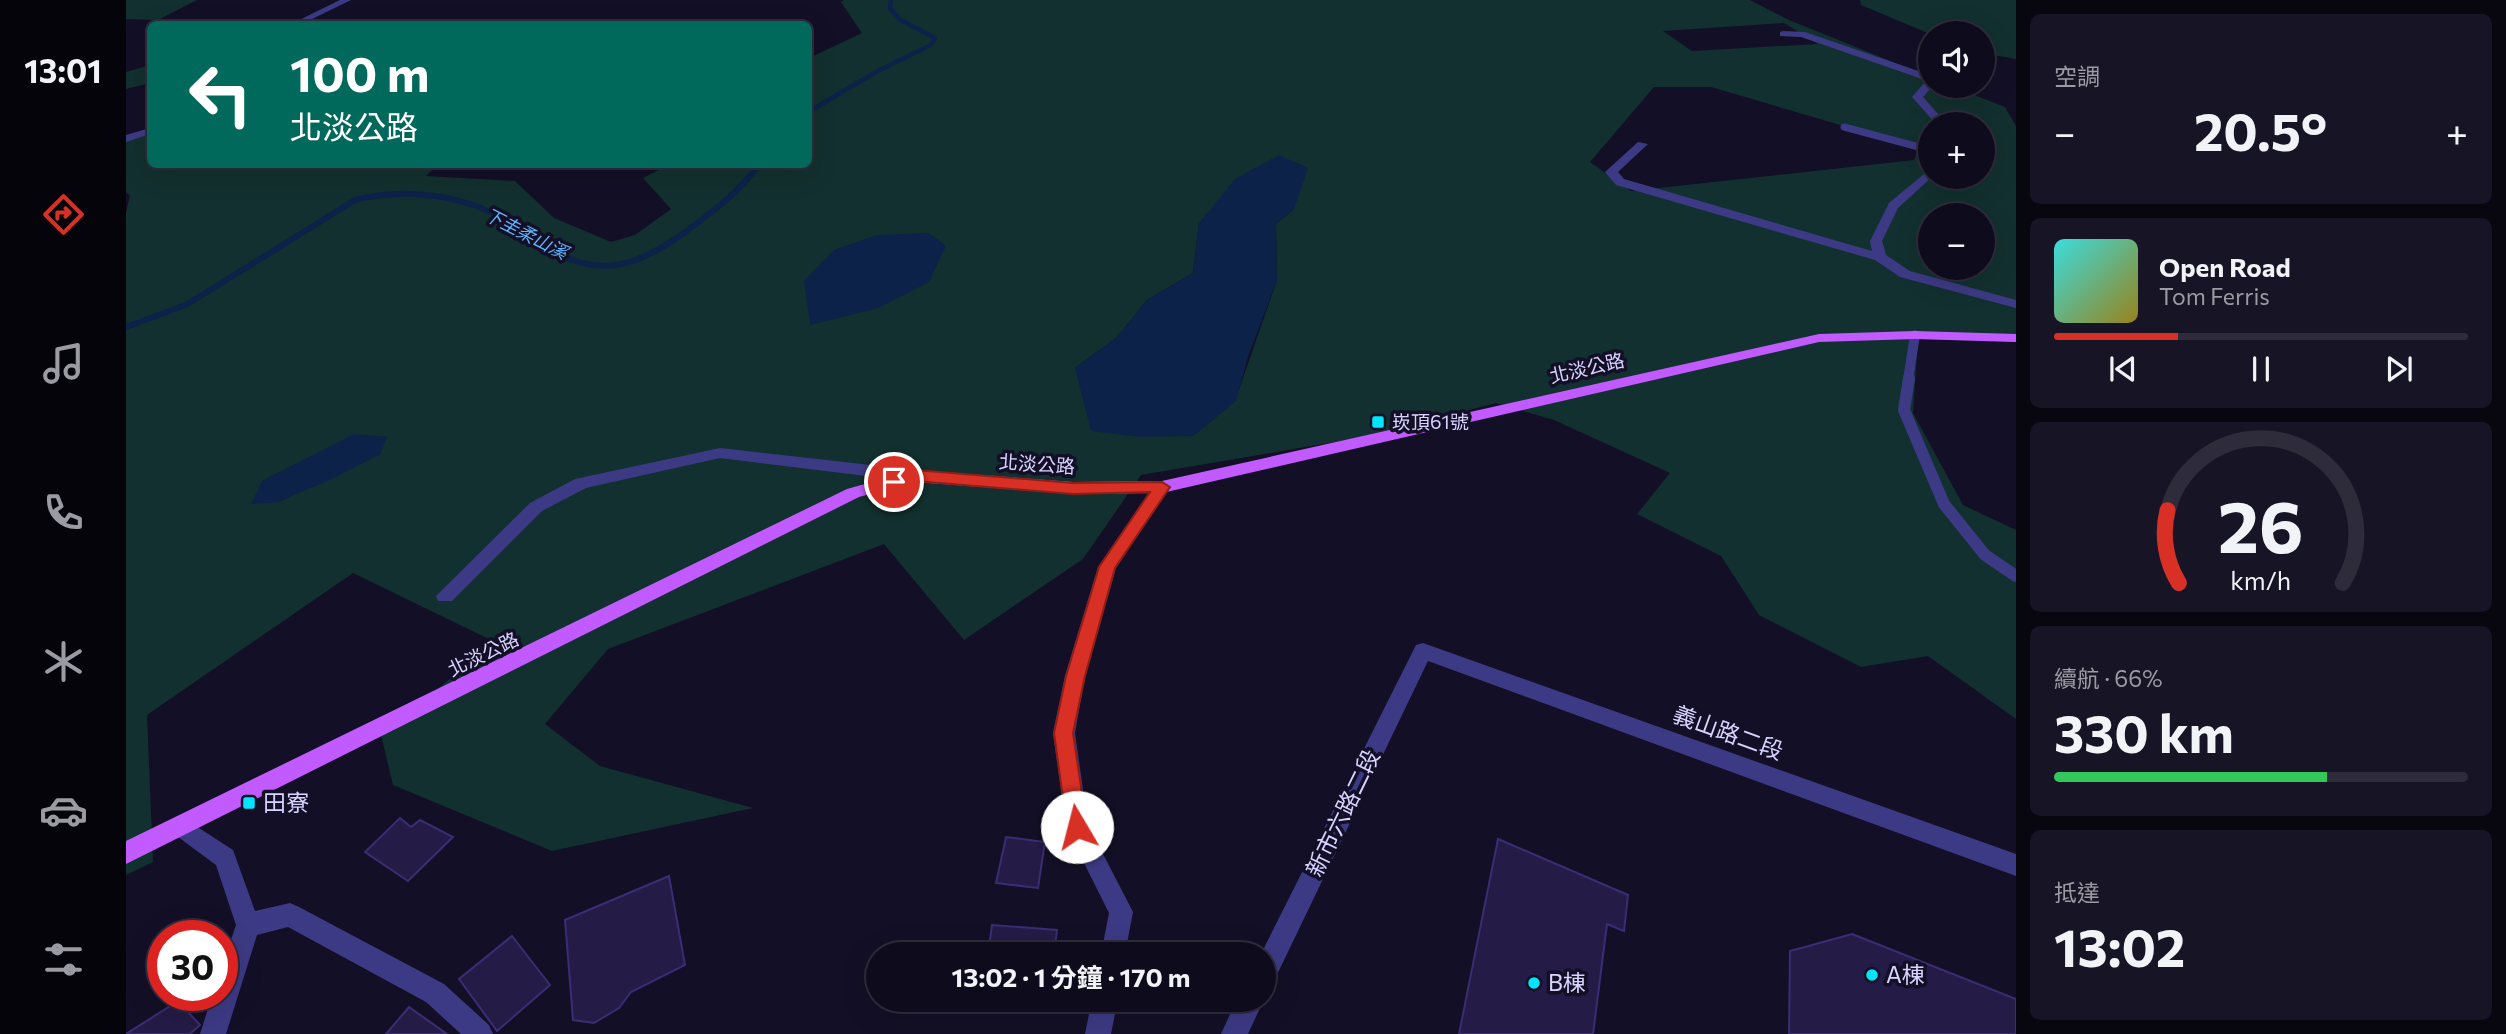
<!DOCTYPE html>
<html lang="zh-TW">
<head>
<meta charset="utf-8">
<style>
  body { margin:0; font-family:Commissioner,"Noto Sans TC",sans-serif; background:#171425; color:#f1f3f6; height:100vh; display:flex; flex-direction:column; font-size:26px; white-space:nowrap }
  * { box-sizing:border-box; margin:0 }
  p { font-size:23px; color:#9b9ba3 }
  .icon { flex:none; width:38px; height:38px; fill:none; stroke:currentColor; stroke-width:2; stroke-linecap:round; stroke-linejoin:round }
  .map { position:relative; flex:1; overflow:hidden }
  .sheet { display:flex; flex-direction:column; gap:14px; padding:14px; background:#08060f; width:490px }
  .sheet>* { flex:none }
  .hud { position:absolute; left:21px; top:21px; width:665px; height:147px; border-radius:10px; box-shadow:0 7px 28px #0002,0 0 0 2px #2e2b3b; background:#00695c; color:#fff; overflow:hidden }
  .fabs { position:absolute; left:1792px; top:21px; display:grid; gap:14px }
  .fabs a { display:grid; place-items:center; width:77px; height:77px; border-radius:50%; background:#0e0b1c; box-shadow:0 7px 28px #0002,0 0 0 2px #2e2b3b; font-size:35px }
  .speed { position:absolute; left:21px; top:920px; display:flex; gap:14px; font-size:35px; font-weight:700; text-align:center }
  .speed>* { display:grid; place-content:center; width:91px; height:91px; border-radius:50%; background:#0e0b1c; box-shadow:0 7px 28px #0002,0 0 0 2px #2e2b3b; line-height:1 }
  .speed .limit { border:10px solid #d22; background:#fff; color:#111 }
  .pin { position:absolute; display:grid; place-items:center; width:60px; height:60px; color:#fff; margin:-30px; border:4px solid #fff; border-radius:50%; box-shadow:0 2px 7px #0007 }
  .me { position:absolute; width:77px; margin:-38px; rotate:352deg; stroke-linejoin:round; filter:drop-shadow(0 0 5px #0008) }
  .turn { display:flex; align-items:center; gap:24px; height:147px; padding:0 28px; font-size:32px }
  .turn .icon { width:91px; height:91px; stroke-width:2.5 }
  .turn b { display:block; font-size:49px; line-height:60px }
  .big { font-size:52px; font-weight:700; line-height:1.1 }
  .sheet .card { flex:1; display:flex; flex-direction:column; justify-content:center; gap:10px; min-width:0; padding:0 24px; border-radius:10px; background:#171425 }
  .sheet .dial { align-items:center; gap:0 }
  .dial svg { height:182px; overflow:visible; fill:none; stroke:#2e2b3b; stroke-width:7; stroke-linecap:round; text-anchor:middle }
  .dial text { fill:#f1f3f6; stroke:none }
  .song { display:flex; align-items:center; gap:21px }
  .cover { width:84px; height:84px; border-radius:10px; background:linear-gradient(135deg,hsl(180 70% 55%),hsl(50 70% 35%)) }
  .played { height:7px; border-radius:4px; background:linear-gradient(90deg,#d93025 30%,#2e2b3b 30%) }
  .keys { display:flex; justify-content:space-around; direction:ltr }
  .heat { display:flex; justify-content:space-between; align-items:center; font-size:38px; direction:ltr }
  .charge { height:10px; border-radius:5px; background:linear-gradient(90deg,#34c759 66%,#2e2b3b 0) }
  .trip { position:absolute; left:740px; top:942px; width:410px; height:70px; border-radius:35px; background:#0e0b1c; box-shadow:0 7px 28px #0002,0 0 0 2px #2e2b3b; font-weight:700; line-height:70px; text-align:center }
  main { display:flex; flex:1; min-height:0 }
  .menu { display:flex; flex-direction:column; width:126px; justify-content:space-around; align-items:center; background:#06040b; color:#9b9ba3 }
  .menu .icon { width:49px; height:49px }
  .menu .on { color:#d93025 }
  .menu b { font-size:32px; color:#f1f3f6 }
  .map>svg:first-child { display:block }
  .green { fill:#12302f; fill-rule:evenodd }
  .water { fill:#0c2248 }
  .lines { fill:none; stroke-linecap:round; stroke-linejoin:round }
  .stream-far1 { stroke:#0c2248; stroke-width:4.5 }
  .stream { stroke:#0c2248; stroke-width:6 }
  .building { fill:#241b47; stroke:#3b2d73; stroke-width:2 }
  .service-far2 { stroke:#3d3a85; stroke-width:7 }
  .service-far1 { stroke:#3d3a85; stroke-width:10 }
  .service { stroke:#3d3a85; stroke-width:12 }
  .minor { fill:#3d3a85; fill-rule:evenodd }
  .primary { fill:#c25bff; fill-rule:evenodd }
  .route { fill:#d93025; stroke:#8d1f18; stroke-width:2 }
  .poi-dot { fill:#00e5ff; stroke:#130f26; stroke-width:2.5 }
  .labels { text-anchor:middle; stroke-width:7; stroke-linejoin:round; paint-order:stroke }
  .far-water-label { font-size:18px; font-style:italic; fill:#62b6ff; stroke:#130f26 }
  .street-label { font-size:19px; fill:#d9d4ff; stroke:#130f26 }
  .poi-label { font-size:19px; fill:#d9d4ff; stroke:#130f26; text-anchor:start }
  .near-street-label { font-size:23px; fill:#d9d4ff; stroke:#130f26 }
  .near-poi-label { font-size:23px; fill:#d9d4ff; stroke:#130f26; text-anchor:start }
</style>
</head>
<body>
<main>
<nav class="menu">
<b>13:01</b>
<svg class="icon on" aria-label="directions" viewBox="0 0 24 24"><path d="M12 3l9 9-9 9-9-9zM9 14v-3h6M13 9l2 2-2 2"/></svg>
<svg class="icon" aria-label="music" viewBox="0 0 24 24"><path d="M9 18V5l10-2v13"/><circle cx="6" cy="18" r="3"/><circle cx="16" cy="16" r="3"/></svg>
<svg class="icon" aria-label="phone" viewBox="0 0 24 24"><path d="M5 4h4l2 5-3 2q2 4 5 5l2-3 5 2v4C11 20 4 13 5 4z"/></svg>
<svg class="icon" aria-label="climate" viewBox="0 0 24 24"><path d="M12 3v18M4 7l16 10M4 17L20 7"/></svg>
<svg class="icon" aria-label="car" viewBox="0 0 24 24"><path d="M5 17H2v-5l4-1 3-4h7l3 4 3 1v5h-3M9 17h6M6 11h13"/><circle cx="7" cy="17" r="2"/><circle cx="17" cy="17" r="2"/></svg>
<svg class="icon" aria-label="filters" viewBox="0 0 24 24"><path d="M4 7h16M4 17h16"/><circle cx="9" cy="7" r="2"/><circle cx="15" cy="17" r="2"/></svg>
</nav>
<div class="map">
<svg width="1890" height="1034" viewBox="0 0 1890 1034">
  <rect width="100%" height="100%" fill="#130f26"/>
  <g class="green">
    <path d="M0 0H71L32 20 0 19Z"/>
    <path d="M718 0H1624L1663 20 1804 77V86H1825L1879 107 1890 126V342L1792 339 1787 413 1837 505 1890 530V719L1802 656 1735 667 1633 615 1595 556 1511 514 1544 473 1428 420 1370 403 1239 437 1015 475 957 559 838 640 758 544 482 649 419 724 474 766 627 808 426 851 267 785 255 735 369 642 227 573 21 715 27 862 0 875V213L4 195 0 193V140L24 132V157L18 161 24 164H312L300 176 389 181 428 218 485 242 509 235 545 209 517 178 542 165 682 164 683 58 736 33 715 2ZM1658 23 1692 44 1566 51 1537 31ZM1528 87H1585L1793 148 1788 160 1505 191 1464 162ZM1804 124H1857V177H1804ZM1168 209 1150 224 1151 280 1109 401 1067 436 949 368 990 338 1021 300 1067 273 1073 223ZM1804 215H1857V268H1804ZM254 454 152 502 136 481 181 459Z"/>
    <path d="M1734 0H1890V59L1857 53V33L1804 34 1735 5Z"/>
    <path d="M24 65V89L20 84 0 89V72Z"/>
  </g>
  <g class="water">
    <path d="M1153 155 1182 168 1168 209 1150 224 1151 280 1122 357 1110 401 1067 436 1014 437 965 431 949 368 990 338 1021 300 1067 273 1073 223 1109 179Z"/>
    <path d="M803 233 820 246 803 282 752 308 684 325 678 281 708 250 751 235Z"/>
    <path d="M228 434 261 437 254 454 206 479 152 502 125 504 136 481Z"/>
  </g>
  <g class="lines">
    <path class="stream-far1" d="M682 112 750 72 805 45 809 38 773 19 764 8 765 0"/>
    <path class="stream" d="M0 327 60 305 229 200C281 187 336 195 383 221 396 228 406 238 418 246 472 280 511 267 559 232 586 212 614 192 633 164"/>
  </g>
  <g class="building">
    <path d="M274 818 285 827 294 820 327 837 282 881 239 852Z"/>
    <path d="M880 837 919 842 912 888 870 883Z"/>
    <path d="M1372 839 1502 895 1498 931 1481 924 1467 1034H1333Z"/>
    <path d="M543 876 559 965 505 992 493 1008 468 1023 447 1020 439 920Z"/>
    <path d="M866 925 931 930 928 954H862Z"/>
    <path d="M1726 934 1890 999V1034H1663L1664 951Z"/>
    <path d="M386 936 424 985 371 1031 333 979Z"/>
    <path d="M52 1001 74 1025 64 1034H0Z"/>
    <path d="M283 1007 321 1034H260Z"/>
  </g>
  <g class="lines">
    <path class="service-far2" d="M1718 127 1804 150"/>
    <path class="service-far1" d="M1782 380 1789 335"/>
    <path class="service" d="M1783 378 1778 410 1818 504 1859 555 1890 576"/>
    <g class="minor">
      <path d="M214 0H225L176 24H165Z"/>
      <path d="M1657 31 1679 32 1804 75V86H1807L1797 97 1821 124H1810L1786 97 1799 82 1796 79 1675 37 1654 36V32Z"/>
      <path d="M24 128V134L0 142V135Z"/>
      <path d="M1512 142 1522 144 1492 172 1498 179 1746 251 1744 241 1763 203 1804 169 1806 177 1772 208 1756 241 1760 255 1784 271 1890 300V308L1774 277 1749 260 1490 185 1479 172Z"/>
      <path d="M594 448 789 470 797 476 789 482 594 458 460 488 416 511 326 601H312L310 596 404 503 449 479Z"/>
      <path d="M1036 481 1044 487 990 568 959 676 949 733 962 825 1007 912 999 954H975L983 913 940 827 927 733 939 676 972 567 1030 483Z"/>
      <path d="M1297 643 1890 854V876L1302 661 1147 983 1138 986V954H1135L1290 645Z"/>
      <path d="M56 817 107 850 129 911 164 903 173 907 318 984 363 1025 367 1034H335L300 1002 162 927 131 935 100 1034H74L86 996H96V966L110 925 90 865 48 834 45 827 48 820Z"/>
      <path d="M1138 998V999L1122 1034H1095L1111 999Z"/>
      <path d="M966 999H992L985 1034H959Z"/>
    </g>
    <path class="primary" d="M1789 331 1890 334V342L1789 339 1693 342 1036 493 947 494 789 482 733 497 0 864V841L721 489 789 470 947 482 1036 481 1693 334Z"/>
  </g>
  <path class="route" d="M789 470 947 483 1036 482 1044 487 989 568 959 676 947 733 961 827 958 834 951 836 944 834 941 827 928 733 940 676 973 567 1024 492 947 494 789 481 768 487 761 482 763 478Z"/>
  <g class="poi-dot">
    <rect x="1245" y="415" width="14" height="14" rx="3.5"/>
    <rect x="116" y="796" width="14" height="14" rx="3.5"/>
    <circle cx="1746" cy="975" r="7"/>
    <circle cx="1408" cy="983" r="7"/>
  </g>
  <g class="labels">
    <g class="far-water-label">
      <text transform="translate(400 234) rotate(27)" y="6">下圭柔山溪</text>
    </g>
    <g class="street-label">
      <text transform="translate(1461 368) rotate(-13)" y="7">北淡公路</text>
      <text transform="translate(911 464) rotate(4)" y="7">北淡公路</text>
      <text transform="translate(357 654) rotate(-26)" y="7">北淡公路</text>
    </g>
    <g class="poi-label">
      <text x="1266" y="429">崁頂61號</text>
    </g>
    <g class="near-street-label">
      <text transform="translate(1602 733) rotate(20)" y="8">義山路二段</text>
      <text transform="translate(1217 813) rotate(-64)" y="8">新市六路二段</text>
    </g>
    <g class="near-poi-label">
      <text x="137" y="811">田寮</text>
      <text x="1760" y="983">A棟</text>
      <text x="1422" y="991">B棟</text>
    </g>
  </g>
</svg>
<div class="fabs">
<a><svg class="icon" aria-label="sound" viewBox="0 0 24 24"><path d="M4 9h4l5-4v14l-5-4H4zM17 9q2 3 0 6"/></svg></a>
<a>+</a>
<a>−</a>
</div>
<div class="speed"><div class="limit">30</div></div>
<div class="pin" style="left:768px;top:482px;background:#d93025"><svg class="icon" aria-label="arrive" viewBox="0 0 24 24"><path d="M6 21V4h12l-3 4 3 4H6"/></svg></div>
<svg class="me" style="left:951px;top:827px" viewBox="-20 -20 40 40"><circle r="19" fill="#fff"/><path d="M0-13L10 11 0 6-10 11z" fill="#d93025"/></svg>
<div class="trip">13:02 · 1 分鐘 · 170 m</div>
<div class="hud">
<div class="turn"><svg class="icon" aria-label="left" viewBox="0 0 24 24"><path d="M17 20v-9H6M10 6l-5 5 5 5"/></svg><div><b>100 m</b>北淡公路</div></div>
</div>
</div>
<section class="sheet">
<div class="card"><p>空調</p>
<div class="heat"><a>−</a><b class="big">20.5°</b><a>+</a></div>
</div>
<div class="card">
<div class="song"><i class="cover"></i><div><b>Open Road</b><p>Tom Ferris</p></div></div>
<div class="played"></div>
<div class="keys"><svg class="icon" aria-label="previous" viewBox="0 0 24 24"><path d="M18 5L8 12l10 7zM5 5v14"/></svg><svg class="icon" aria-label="pause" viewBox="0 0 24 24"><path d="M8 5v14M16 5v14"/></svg><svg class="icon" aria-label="next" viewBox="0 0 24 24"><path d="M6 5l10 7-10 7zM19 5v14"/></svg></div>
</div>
<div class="card dial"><svg viewBox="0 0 100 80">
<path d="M14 69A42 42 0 1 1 86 69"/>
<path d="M14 69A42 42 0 0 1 9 37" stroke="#d93025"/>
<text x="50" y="56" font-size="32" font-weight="700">26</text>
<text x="50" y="72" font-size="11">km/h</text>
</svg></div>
<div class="card"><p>續航 · 66%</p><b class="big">330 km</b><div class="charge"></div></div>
<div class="card"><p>抵達</p><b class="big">13:02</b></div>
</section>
</main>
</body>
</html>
